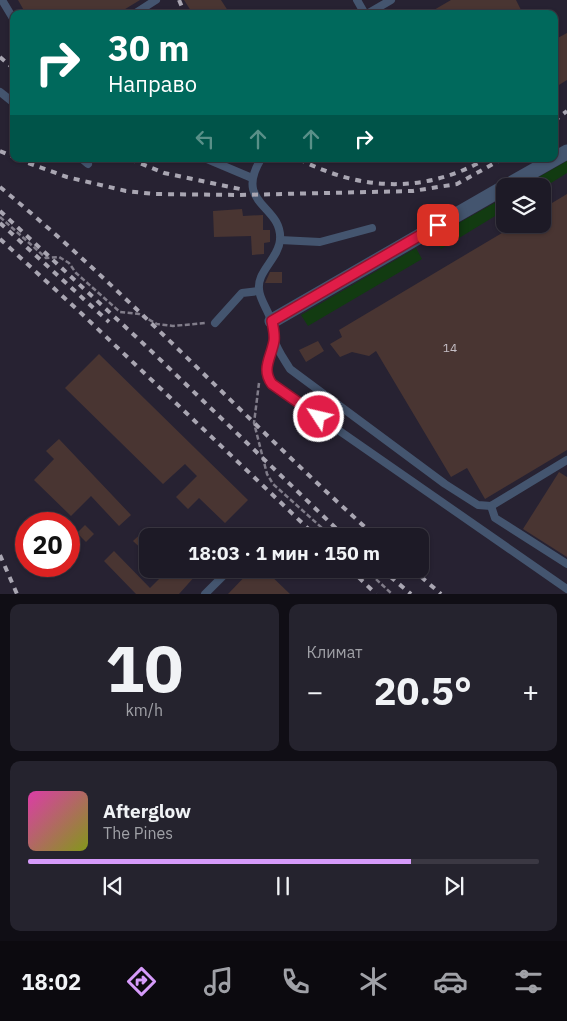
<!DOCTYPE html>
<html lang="ru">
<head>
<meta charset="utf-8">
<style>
  body { margin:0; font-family:"IBM Plex Sans",sans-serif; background:#25232e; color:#f1f3f6; height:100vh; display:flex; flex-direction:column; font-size:19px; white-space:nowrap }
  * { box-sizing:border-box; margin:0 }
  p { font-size:16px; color:#a0a1a7 }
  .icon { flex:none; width:28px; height:28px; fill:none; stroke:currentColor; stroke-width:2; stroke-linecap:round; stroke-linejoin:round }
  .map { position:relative; height:594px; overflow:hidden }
  .details { display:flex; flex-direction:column; gap:10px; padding:10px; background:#100e15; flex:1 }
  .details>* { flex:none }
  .guide { position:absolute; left:10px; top:10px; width:548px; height:152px; border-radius:10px; box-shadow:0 1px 4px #0004,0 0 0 1px #3b3843; background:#00695c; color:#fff; overflow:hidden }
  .fabs { position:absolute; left:496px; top:178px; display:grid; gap:10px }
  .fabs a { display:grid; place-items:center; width:55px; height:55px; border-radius:10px; background:#1d1a26; box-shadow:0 1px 4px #0004,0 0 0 1px #3b3843; font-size:25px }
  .speed { position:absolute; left:15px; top:512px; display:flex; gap:10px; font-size:25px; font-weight:700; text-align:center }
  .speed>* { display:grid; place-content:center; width:65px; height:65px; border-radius:50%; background:#1d1a26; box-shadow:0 1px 4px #0004,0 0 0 1px #3b3843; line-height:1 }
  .speed .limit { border:8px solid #d22; background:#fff; color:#111 }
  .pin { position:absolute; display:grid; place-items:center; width:42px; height:42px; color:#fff; margin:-21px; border-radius:10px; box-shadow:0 2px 8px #0006 }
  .me { position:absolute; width:55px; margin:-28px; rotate:305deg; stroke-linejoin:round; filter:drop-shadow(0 0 4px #0008) }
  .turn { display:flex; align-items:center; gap:18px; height:105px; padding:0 15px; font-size:22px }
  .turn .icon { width:65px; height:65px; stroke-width:2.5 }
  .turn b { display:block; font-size:35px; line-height:42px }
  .lanes { display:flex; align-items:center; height:48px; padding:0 15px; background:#0003; justify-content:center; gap:25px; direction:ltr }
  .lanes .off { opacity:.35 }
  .big { font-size:38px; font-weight:800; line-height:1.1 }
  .details .card { flex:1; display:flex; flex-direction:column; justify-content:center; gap:8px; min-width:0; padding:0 18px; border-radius:10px; background:#25232e }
  .details .dial { align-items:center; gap:0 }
  .dial b { font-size:65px; line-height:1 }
  .song { display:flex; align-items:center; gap:15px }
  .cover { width:60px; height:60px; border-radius:8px; background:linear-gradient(135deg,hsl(320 70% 55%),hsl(70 70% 35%)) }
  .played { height:5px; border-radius:2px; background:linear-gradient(90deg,#d69bfa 75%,#3b3843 75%) }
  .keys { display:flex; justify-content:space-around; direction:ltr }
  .heat { display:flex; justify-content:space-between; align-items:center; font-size:28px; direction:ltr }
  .details .tiles { flex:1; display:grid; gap:10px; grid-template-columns:1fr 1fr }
  .card:last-child { grid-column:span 2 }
  .trip { position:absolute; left:139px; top:528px; width:290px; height:50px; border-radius:10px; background:#1d1a26; box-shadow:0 1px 4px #0004,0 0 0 1px #3b3843; font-weight:800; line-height:50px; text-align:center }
  .dock { display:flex; height:80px; justify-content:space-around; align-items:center; background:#0c0a0f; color:#a0a1a7 }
  .dock .icon { width:35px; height:35px }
  .dock .current { color:#d69bfa }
  .dock b { font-size:22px; color:#f1f3f6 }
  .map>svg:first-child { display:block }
  .green { fill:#123b11 }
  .building { fill:#493532 }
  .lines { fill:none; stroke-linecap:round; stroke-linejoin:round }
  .path { stroke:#817d8a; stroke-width:2.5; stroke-dasharray:5 2.5; stroke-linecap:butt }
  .service { stroke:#44556f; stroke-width:8 }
  .minor { stroke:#44556f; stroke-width:15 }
  .rail { stroke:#a9a6b2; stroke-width:4; stroke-dasharray:6 6; stroke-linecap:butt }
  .route-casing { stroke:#92132f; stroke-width:12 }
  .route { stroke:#e11d48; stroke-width:9 }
  .labels { text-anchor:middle; stroke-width:4; stroke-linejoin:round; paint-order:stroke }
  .number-label { font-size:12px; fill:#c5bec5 }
</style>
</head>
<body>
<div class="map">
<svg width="567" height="594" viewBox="0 0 567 594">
  <rect width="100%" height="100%" fill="#272232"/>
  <g class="green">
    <path d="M567 161V173L543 188 523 186Z"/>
    <path d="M505 197V210L441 249 434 237Z"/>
    <path d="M416 248 422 259 308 326 301 315Z"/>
  </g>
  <g class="building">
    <path d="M18 0H140L117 14H26Z"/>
    <path d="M184 0H221L230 14H193Z"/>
    <path d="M451 0H516L523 14H427Z"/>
    <path d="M567 33V80L554 88V40Z"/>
    <path d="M567 194V450L485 499 467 468 451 477 376 351 369 356 352 352 340 357 330 344 342 337 339 330 517 224H542V209Z"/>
    <path d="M242 209 243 216 263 215V230H270V242L264 243V254L252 255 251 236 214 237 213 211Z"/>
    <path d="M270 272H282V283H265Z"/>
    <path d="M318 341 324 351 306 362 299 350Z"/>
    <path d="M99 354 248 500 225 523 199 498 188 509 176 497 197 476 185 464 163 484 65 388Z"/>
    <path d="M59 439 131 515 119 526 91 496 71 516 34 480 54 459 46 451Z"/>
    <path d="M559 472 567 477V557L523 529Z"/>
    <path d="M85 525 94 534 86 542 77 533Z"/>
    <path d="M148 527V555L133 541Z"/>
    <path d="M114 551 150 588 169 569H190L196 575 179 594H136L104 561Z"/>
    <path d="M252 569H264L290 594H228Z"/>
  </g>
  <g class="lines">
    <g class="path">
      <path d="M0 217 46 258 59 257 69 263 76 273 120 312 139 314 157 324 173 326 205 323"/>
      <path d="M259 383 254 423 267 474 273 484 331 536"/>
      <path d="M365 569 392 594"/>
    </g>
    <g class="service">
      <path d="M2 0 14 20"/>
      <path d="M357 0 365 14"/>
      <path d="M134 14 156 0"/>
      <path d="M367 14 391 0"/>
      <path d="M0 92 14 103"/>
      <path d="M82 159 88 164"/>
      <path d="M207 159 252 178"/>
      <path d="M261 159C233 205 283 205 280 240 279 254 266 265 261 277 254 293 266 305 271 320 273 326 273 332 274 339 277 350 284 359 290 369L445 484 478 505 491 506 567 460"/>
      <path d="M280 240 320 242 372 228"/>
      <path d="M215 323 242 293 259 291"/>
      <path d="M274 340C269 355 261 370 272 384L567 589"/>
      <path d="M491 506 495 518 567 564"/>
      <path d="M205 594 230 569"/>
    </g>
    <g class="minor">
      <path d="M507 186 567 152"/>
      <path d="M272 321 505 187"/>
    </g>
    <g class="rail">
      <path d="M179 0 185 14"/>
      <path d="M0 57 14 69"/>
      <path d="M554 121 567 111"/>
      <path d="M0 151 14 157"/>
      <path d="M17 159 67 177 126 191 154 194 239 195 413 191 457 184 502 159"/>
      <path d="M130 159 164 173 240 189"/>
      <path d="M299 159C361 191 424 194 486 159"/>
      <path d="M0 187C132 296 248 423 375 536"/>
      <path d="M0 211 147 347 344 536"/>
      <path d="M0 223 109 322"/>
      <path d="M0 239 82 314 316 536"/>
      <path d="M0 555 17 594"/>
      <path d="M350 569 376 594"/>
      <path d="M381 569 411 594"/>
      <path d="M412 569 441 594"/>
    </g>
  </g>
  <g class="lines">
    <g class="route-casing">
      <path id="route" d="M319 417 272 384C261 369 271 358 274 341 275 335 273 327 272 321L438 225"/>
    </g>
    <use href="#route" class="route"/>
  </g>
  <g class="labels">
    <g class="number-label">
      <text x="450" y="352">14</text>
    </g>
  </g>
</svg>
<div class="fabs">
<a><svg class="icon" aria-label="layers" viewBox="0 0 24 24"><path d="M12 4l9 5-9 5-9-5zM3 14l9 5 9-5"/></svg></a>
</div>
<div class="speed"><div class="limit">20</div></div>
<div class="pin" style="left:438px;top:225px;background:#d93025"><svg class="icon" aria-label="arrive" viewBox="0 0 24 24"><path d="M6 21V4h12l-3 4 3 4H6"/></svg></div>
<svg class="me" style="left:319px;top:417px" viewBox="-20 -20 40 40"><circle r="17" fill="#e11d48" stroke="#fff" stroke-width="3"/><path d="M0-11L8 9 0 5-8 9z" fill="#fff"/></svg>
<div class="trip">18:03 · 1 мин · 150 m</div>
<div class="guide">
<div class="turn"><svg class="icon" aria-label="right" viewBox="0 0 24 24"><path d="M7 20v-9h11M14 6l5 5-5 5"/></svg><div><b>30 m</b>Направо</div></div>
<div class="lanes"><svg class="icon off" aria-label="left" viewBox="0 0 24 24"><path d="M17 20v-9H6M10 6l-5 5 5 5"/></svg><svg class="icon off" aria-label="ahead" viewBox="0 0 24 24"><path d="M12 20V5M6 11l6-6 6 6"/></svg><svg class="icon off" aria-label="ahead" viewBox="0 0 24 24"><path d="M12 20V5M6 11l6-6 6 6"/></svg><svg class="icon" aria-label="right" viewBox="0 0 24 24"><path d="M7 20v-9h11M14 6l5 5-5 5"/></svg></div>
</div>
</div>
<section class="details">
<div class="tiles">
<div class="card dial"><b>10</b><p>km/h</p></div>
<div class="card"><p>Климат</p>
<div class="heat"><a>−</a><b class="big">20.5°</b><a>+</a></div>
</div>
<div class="card">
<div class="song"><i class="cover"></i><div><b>Afterglow</b><p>The Pines</p></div></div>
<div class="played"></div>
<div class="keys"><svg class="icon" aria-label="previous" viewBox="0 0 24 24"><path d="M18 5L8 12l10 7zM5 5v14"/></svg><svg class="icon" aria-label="pause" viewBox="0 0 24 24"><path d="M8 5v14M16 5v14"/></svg><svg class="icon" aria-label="next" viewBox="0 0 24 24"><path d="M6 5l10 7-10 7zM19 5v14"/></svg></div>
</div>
</div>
</section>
<nav class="dock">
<b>18:02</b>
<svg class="icon current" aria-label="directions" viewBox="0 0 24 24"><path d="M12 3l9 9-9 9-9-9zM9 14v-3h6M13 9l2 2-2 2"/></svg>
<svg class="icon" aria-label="music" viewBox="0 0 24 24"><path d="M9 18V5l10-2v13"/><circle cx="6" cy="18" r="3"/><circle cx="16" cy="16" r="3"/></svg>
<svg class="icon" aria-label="phone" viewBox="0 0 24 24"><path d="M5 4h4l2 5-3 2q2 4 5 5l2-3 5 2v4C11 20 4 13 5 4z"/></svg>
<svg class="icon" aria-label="climate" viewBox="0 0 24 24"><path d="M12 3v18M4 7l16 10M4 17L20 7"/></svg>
<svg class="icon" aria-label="car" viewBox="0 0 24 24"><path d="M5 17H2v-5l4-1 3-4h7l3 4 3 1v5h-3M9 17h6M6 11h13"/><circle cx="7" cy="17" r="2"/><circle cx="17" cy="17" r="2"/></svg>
<svg class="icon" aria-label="filters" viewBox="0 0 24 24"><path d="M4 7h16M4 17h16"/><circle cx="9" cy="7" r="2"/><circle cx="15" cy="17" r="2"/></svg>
</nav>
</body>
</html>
